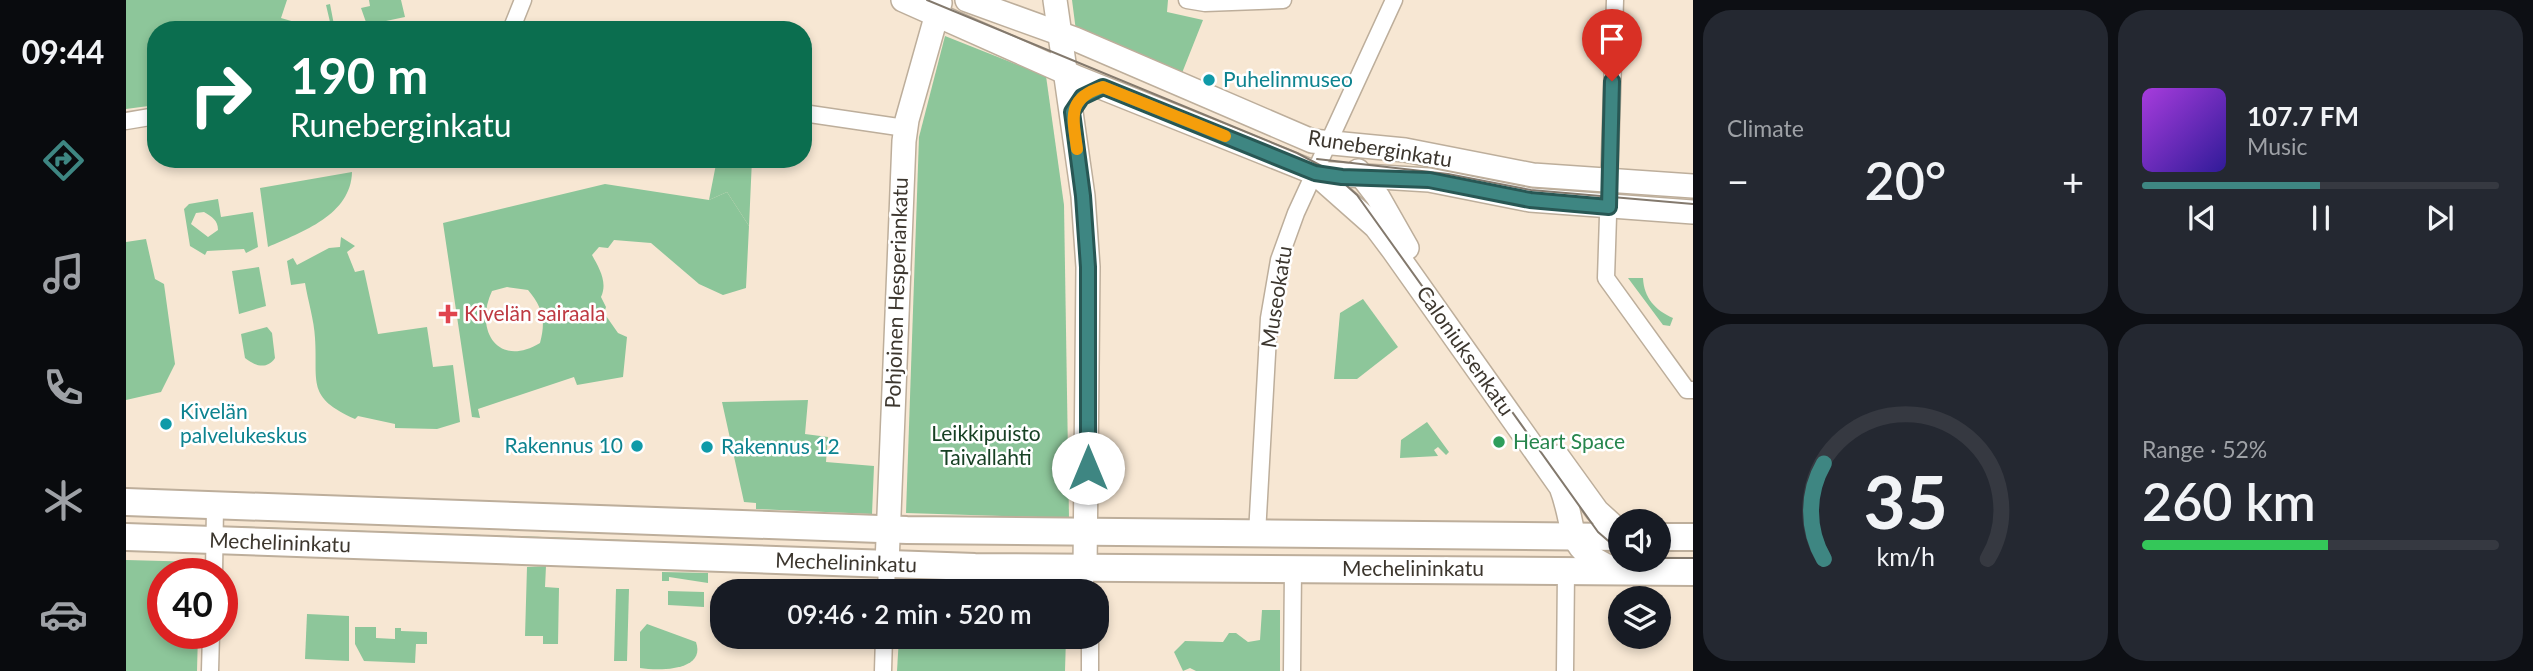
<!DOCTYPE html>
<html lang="en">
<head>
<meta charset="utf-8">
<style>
  body { margin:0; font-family:Lato,sans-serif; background:#242831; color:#f1f3f6; height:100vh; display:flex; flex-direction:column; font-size:26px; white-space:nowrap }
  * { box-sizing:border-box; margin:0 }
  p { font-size:23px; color:#9ea1a6 }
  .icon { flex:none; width:38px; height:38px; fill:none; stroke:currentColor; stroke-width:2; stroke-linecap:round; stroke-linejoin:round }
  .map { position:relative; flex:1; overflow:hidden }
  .side { display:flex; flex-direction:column; gap:10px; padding:10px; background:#0d0f14; width:840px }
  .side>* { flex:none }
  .top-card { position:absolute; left:21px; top:21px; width:665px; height:147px; border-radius:28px; box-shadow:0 4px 10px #0003; background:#0b6e4f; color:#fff; overflow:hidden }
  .buttons { position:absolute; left:1482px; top:509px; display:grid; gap:14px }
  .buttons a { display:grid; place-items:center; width:63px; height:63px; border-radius:50%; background:#171b24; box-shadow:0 4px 10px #0003; font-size:35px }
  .speed { position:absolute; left:21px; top:558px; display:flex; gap:14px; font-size:35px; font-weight:700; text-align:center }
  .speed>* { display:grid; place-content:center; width:91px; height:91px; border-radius:50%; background:#171b24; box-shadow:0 4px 10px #0003; line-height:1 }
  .speed .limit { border:10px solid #d22; background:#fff; color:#111 }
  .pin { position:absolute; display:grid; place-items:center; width:60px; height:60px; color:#fff; margin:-72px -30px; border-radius:50% 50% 50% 0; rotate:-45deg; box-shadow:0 0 7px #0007 }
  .pin .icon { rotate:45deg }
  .me { position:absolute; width:77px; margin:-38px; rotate:0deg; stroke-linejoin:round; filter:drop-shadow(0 0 5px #0008) }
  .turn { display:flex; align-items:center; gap:24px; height:147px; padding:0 28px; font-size:32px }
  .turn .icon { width:91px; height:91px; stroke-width:2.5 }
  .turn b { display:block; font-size:49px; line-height:60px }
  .big { font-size:52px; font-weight:600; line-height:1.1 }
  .side .tile { flex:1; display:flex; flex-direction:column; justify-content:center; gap:10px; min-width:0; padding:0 24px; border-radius:28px; background:#242831 }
  .side .dial { align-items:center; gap:0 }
  .dial svg { height:182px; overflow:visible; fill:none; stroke:#363941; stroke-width:7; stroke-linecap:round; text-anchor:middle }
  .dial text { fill:#f1f3f6; stroke:none }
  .song { display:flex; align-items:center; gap:21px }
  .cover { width:84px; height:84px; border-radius:10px; background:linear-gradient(135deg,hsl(280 70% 55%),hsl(250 70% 35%)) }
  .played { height:7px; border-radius:4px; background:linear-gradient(90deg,#3e8682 50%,#363941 50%) }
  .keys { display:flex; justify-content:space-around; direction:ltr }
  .heat { display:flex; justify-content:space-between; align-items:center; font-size:38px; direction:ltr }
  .charge { height:10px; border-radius:5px; background:linear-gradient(90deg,#34c759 52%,#363941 0) }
  .side .tiles { flex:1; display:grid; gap:10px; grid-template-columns:repeat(2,1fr) }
  .trip { position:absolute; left:584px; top:579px; width:399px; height:70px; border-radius:28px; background:#171b24; box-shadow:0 4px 10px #0003; font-weight:600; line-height:70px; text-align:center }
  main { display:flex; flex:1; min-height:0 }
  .tabs { display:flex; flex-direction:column; width:126px; justify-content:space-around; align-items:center; background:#090b0e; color:#9ea1a6 }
  .tabs .icon { width:49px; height:49px }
  .tabs .selected { color:#3e8682 }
  .tabs b { font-size:32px; color:#f1f3f6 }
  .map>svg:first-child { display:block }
  .green { fill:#8dc69a; fill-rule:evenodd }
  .forest { fill:#8bc599; fill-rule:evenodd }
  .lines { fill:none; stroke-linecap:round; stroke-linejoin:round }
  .street-casing { stroke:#bdae9b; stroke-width:19 }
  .secondary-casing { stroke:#bdae9b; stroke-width:26 }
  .primary-casing { stroke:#bdae9b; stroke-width:30 }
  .street { stroke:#fff; stroke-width:16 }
  .secondary { stroke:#fff; stroke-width:23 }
  .primary { stroke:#fff; stroke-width:26 }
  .tram { stroke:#83796d; stroke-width:2 }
  .route-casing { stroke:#285754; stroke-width:18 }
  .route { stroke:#3e8682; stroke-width:12 }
  .slow { stroke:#f59e0b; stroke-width:12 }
  .culture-dot { fill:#0f9aa8; stroke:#fff; stroke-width:2.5 }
  .health-dot { fill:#e0444e; stroke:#fff; stroke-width:2.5 }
  .leisure-dot { fill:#2e9e5b; stroke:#fff; stroke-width:2.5 }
  .labels { text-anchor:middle; stroke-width:5; stroke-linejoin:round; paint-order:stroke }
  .culture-label { font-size:21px; fill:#0d838f; stroke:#fff; text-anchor:start }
  .street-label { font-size:21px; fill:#3c362e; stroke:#fff }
  .health-label { font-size:21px; fill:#be3a42; stroke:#fff; text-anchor:start }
  .park-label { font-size:21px; fill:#174124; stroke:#fff }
  .leisure-label { font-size:21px; fill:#27864d; stroke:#fff; text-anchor:start }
</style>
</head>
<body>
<main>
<nav class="tabs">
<b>09:44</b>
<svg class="icon selected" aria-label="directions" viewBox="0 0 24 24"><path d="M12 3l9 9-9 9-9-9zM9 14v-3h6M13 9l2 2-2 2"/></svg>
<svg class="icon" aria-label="music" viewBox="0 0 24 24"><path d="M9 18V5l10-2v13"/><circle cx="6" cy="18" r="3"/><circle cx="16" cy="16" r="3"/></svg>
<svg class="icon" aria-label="phone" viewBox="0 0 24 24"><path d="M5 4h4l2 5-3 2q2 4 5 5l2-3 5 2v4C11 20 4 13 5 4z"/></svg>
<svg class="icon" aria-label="climate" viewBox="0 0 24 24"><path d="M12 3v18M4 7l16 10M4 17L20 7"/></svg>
<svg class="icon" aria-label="car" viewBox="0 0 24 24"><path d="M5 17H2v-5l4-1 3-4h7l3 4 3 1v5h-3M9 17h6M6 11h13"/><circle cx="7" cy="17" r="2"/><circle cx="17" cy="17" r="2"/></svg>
</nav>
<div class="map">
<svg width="1567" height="671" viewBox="0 0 1567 671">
  <rect width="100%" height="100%" fill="#f7e7d3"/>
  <g class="green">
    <path d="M0 0H161L155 18 186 27 204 22 200 5 204 4 209 30H30V105L0 109Z"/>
    <path d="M243 0H275L279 17 241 25 235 8 244 6Z"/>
    <path d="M946 0H1042L1041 12 1077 20 1056 73 950 31Z"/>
    <path d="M819 36 920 76 938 205 943 518 780 513 793 137Z"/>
    <path d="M591 159H626L623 226 601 192 583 200Z"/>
    <path d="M226 172C225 215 176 232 142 247L134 188Z"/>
    <path d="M92 199 95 217 127 212 132 247 120 253 118 249 81 251 79 255 64 246 58 209 63 204ZM78 212C86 217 92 220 92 230L82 237 65 224 70 213Z"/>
    <path d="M215 237 229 246 221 252 229 272 238 270 252 334 301 327 307 367 327 365 334 422 311 429 269 428V424L232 416 229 419C180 397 192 383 189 338 188 320 182 301 179 283L165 285 161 261 167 258 171 265 203 248 214 247Z"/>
    <path d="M20 239 29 279 38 284 49 364 35 392 0 400V242Z"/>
    <path d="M133 267 140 306 113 314 106 271Z"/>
    <path d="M1502 278H1517C1518 298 1529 310 1547 318L1544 326 1537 325Z"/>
    <path d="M1237 299 1272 347 1231 379H1208L1214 313Z"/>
    <path d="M141 327 146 333 149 358C141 370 129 366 119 358L115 334Z"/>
    <path d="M682 400 679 434 702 437 700 462 748 466 746 514 630 509V503L618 502 596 402Z"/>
    <path d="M1301 422 1323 452 1320 455 1312 447 1308 450 1312 456 1274 458 1275 440Z"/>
    <path d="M103 526 500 540V546L103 532Z"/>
    <path d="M1148 555 1419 557V564L1148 562Z"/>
    <path d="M0 560 75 562 74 574H37V634H72L71 671H0Z"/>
    <path d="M420 566 419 587 433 588 432 644H417V636H399L401 567Z"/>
    <path d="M536 572 582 573V583L543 577V581H536Z"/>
    <path d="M775 580 941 584V591H774Z"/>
    <path d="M490 589H503L501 661H488Z"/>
    <path d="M542 591 578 592V607L542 605Z"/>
    <path d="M1136 610H1154V671H1070L1064 668 1057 671 1048 652 1059 641 1097 642 1103 633H1110L1122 642 1134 640Z"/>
    <path d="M181 614 223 616V661L179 659Z"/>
    <path d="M521 624 570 642C580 671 534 671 514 668V632Z"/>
    <path d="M229 627H250V638L269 639V628H275V631L301 632V644H290L289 663 238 661 229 644Z"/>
    <path d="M605 637H639V647L605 645Z"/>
    <path d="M664 637H695L694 646 663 648Z"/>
    <path d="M773 637H940L939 671H771Z"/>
  </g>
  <path class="forest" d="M479 184 583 200 601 192 623 226 620 288 597 295 573 284 525 243 488 240 482 248 473 247 466 255C473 268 482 282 475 297L480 307 478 313 492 333 501 337 497 377 451 385 448 377 352 409 354 418 346 417 317 223ZM381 287 402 290C417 308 420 321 414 343 371 369 348 329 366 291Z"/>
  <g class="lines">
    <g class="street-casing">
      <g id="street">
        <path d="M1061 0 1079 3 1157 0"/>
        <path d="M1489 0 1480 278 1561 390H1567"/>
        <path d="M385 30 397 0"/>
        <path d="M677 113 779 128"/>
        <path d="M0 121 30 116"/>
        <path d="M1131 534 1143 318 1153 260 1170 213 1268 0"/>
        <path d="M959 569V592"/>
        <path d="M88 574 89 506"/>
        <path d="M760 592 761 564"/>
        <path d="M84 671 85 634"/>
        <path d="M757 671 758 637"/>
        <path d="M964 671V637"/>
        <path d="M1166 671 1167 569"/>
        <path d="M1439 671 1440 571"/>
      </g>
    </g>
    <g class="secondary-casing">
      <g id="secondary">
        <path d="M777 0 952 78 1189 173 1303 180 1404 200 1567 212"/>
        <path d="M841 0 949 39 1186 141 1279 150 1407 175 1567 186"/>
        <path d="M929 0 957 196 962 267 959 569"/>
        <path d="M1232 171 1252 197 1281 248"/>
        <path d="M1189 173 1250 227 1268 251 1435 487C1453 535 1435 546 1492 571"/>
        <path d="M1432 457 1471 511 1494 532"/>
        <path d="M761 564 778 141 781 120 814 3"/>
      </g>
    </g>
    <g class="primary-casing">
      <g id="primary">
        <path d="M0 502 781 530 1494 537"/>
        <path d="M0 537 849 567 1567 572"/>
        <path d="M1533 537H1567"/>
      </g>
    </g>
    <use href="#street" class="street"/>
    <use href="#secondary" class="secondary"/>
    <use href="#primary" class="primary"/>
    <g class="tram">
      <path d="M801 0 1171 153 1203 170 1231 195 1472 532 1494 551"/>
      <path d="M1191 159 1322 174 1405 190 1567 204"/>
      <path d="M1533 558H1567"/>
    </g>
  </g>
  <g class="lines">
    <g class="route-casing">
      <path id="route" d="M962 468V267L957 196 946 112 956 97 977 87 1189 173 1216 177 1303 180 1404 200 1483 207 1486 81"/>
    </g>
    <use href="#route" class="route"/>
    <path class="slow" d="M951 149C947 118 940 98 977 87L1099 136"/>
  </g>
  <g class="culture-dot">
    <circle cx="1083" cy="80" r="7"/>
    <circle cx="40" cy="424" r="7"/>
    <circle cx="511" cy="446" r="7"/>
    <circle cx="581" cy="447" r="7"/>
  </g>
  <path class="health-dot" d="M318.5 303.5h7v7h7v7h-7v7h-7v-7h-7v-7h7z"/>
  <circle class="leisure-dot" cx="1373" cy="442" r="7"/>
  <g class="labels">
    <g class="culture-label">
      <text x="1097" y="87">Puhelinmuseo</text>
      <text x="54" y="419">Kivelän<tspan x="54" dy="24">palvelukeskus</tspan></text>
      <text x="497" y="453" text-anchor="end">Rakennus 10</text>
      <text x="595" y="454">Rakennus 12</text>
    </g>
    <g class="street-label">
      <text transform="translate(1254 149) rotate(9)" y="7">Runeberginkatu</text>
      <text transform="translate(771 293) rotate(-88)" y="7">Pohjoinen Hesperiankatu</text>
      <text transform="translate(1151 297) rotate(-81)" y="7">Museokatu</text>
      <text transform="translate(1339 351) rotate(55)" y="7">Caloniuksenkatu</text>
      <text transform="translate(154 543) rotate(2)" y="7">Mechelininkatu</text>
      <text transform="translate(720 563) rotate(2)" y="7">Mechelininkatu</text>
      <text x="1287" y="576">Mechelininkatu</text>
    </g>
    <g class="health-label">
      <text x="338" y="321">Kivelän sairaala</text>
    </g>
    <g class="park-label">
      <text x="860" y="441">Leikkipuisto<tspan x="860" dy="24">Taivallahti</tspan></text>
    </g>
    <g class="leisure-label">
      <text x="1387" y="449">Heart Space</text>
    </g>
  </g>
</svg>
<div class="buttons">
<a><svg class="icon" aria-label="sound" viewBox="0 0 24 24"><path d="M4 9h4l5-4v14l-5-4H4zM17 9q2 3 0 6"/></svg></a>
<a><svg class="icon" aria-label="layers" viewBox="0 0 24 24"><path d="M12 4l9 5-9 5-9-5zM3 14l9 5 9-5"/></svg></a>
</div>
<div class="speed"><div class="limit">40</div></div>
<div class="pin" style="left:1486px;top:81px;background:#d93025"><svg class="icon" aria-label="arrive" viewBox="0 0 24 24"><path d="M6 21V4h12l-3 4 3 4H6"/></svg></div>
<svg class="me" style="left:962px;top:468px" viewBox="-20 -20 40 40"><circle r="19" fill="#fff"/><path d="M0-13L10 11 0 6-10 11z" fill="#3e8682"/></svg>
<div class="trip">09:46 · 2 min · 520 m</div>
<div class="top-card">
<div class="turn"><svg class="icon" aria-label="right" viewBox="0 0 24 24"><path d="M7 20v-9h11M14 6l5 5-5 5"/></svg><div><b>190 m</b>Runeberginkatu</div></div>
</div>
</div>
<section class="side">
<div class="tiles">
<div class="tile"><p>Climate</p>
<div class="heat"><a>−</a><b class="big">20°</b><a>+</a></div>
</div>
<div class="tile">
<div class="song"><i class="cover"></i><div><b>107.7 FM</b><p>Music</p></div></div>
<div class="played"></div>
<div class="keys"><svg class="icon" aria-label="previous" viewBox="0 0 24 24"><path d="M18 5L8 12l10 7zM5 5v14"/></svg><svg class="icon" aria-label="pause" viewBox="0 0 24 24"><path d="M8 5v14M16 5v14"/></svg><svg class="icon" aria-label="next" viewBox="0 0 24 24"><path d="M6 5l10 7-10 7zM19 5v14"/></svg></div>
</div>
<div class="tile dial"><svg viewBox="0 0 100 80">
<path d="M14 69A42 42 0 1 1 86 69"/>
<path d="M14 69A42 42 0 0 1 14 27" stroke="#3e8682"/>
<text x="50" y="56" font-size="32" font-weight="700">35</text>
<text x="50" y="72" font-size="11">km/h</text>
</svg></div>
<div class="tile"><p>Range · 52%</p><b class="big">260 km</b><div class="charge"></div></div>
</div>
</section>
</main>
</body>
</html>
